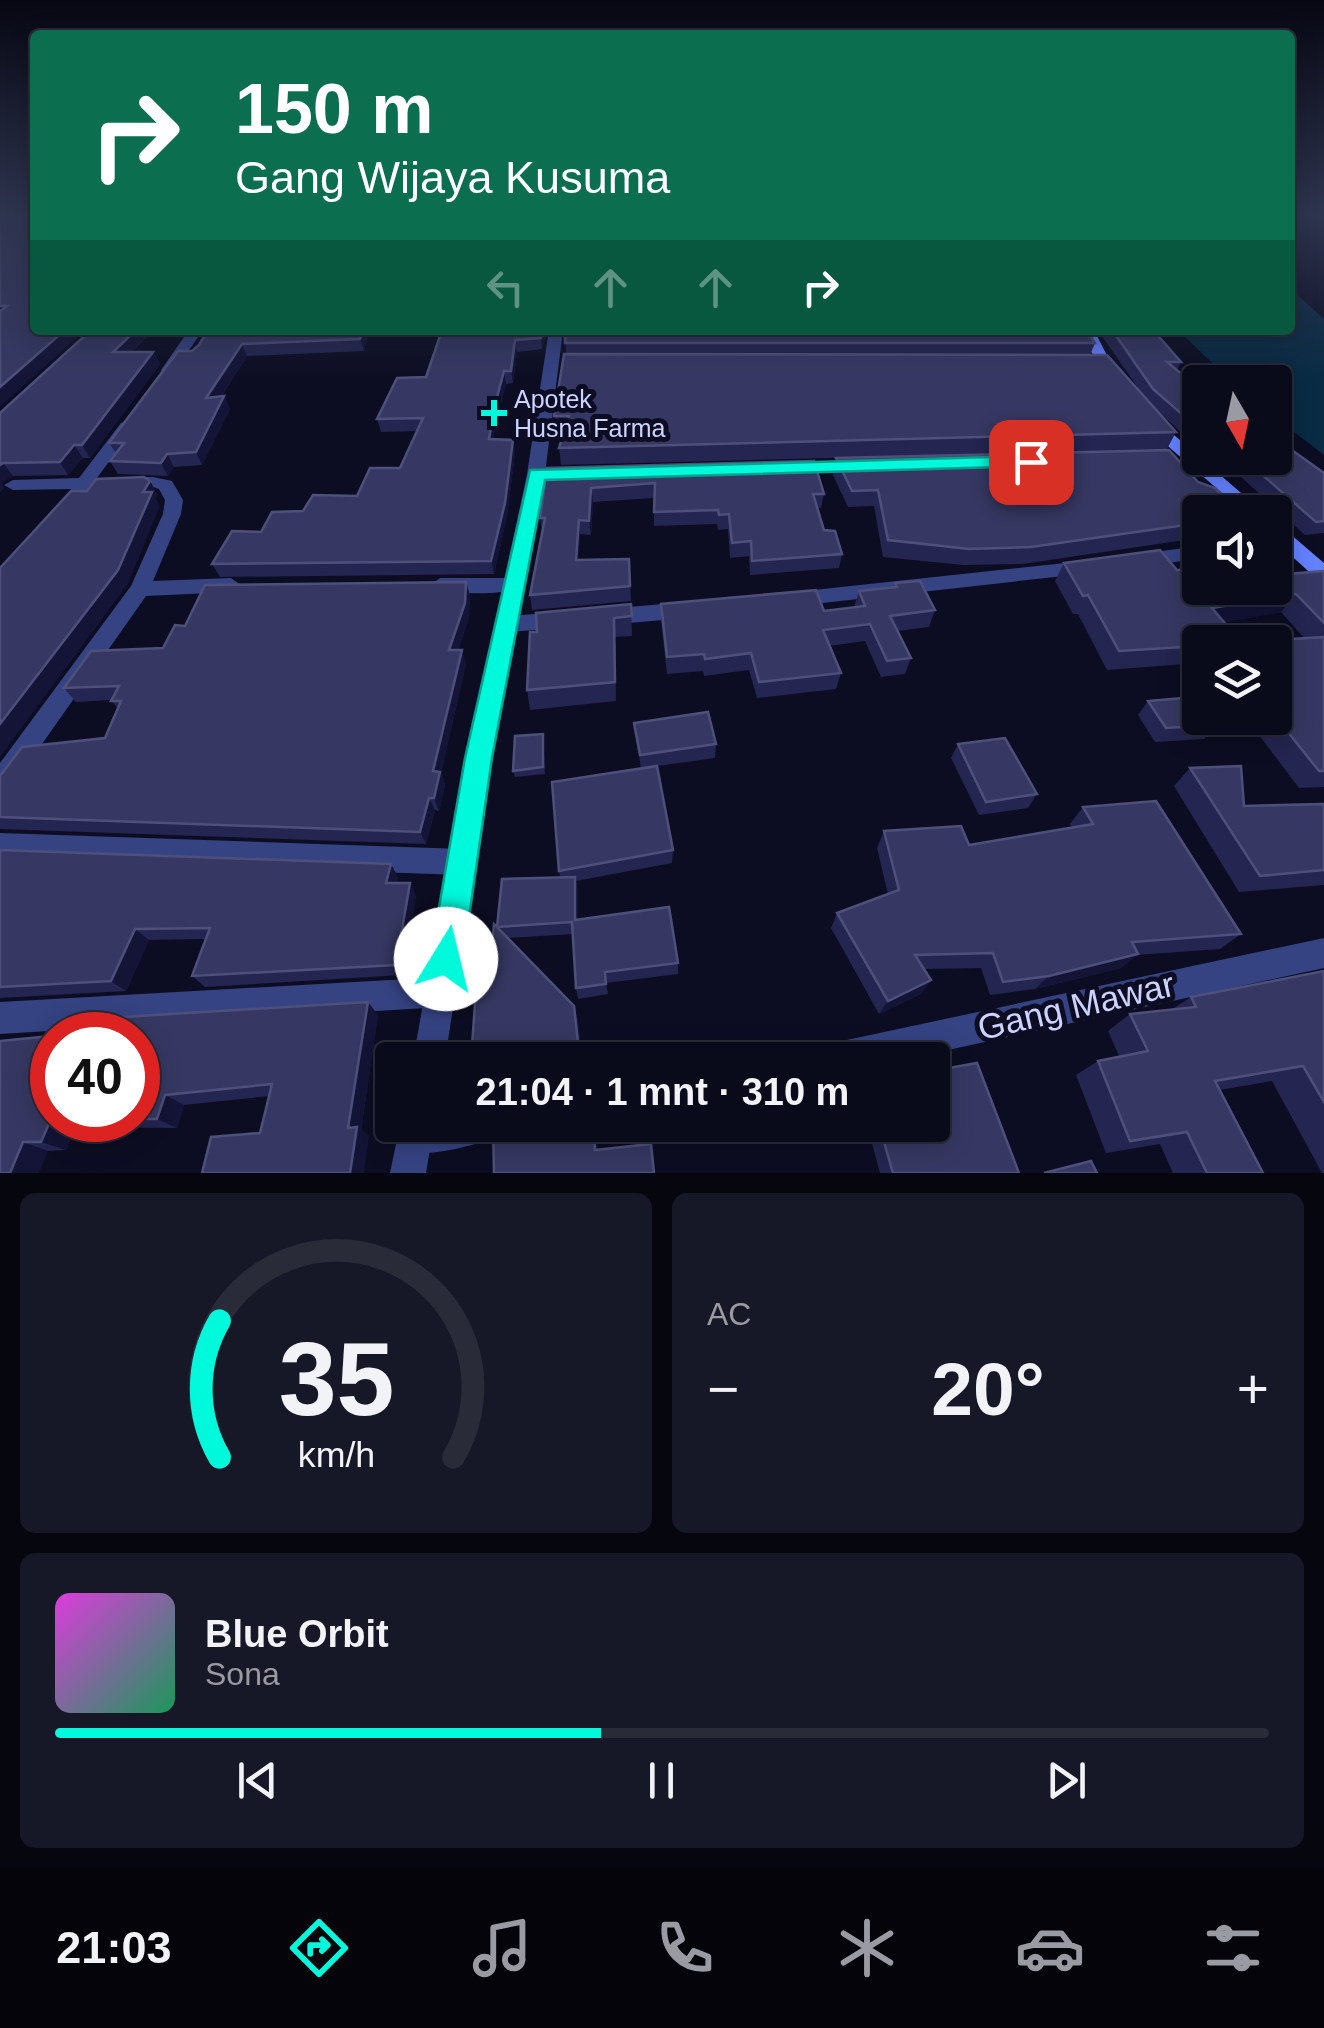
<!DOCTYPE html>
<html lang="id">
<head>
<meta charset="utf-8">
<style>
  body { margin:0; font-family:Helvetica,sans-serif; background:#171827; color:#f1f3f6; height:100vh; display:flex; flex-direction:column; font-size:38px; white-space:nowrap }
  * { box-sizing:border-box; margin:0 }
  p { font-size:32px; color:#999aa2 }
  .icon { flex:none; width:55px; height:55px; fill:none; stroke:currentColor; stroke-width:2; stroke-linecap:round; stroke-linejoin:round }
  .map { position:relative; height:1173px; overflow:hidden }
  .details { display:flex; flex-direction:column; gap:20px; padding:20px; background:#05060e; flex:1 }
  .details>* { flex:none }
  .top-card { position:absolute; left:30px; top:30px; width:1265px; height:305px; border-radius:10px; box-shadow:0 5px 25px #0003,0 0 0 2px #292b39; background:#0b6e4f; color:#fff; overflow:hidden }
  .needle { width:65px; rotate:171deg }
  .tools { position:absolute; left:1182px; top:365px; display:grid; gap:20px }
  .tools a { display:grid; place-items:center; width:110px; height:110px; border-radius:10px; background:#090a1a; box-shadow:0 5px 25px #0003,0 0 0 2px #292b39; font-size:50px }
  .speed { position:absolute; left:30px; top:1012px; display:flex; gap:20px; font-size:50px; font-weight:700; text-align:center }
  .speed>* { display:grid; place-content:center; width:130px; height:130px; border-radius:50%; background:#090a1a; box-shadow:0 5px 25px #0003,0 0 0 2px #292b39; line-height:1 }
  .speed .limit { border:15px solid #d22; background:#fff; color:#111 }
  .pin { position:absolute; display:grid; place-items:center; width:85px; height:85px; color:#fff; margin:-42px; border-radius:20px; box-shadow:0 5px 15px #0006 }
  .me { position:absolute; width:110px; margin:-55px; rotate:9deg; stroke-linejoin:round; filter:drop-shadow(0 0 8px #0008) }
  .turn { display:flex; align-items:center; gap:35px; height:210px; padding:0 40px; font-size:45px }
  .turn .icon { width:130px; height:130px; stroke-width:2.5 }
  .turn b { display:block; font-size:70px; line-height:85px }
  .lanes { display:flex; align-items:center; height:95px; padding:0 40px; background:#0003; justify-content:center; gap:50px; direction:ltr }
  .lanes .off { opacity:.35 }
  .big { font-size:75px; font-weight:600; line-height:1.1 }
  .details .widget { flex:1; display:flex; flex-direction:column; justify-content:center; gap:15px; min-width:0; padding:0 35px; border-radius:15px; background:#171827 }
  .details .dial { align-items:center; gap:0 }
  .dial svg { height:260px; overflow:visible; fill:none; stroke:#292b39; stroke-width:7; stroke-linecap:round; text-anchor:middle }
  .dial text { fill:#f1f3f6; stroke:none }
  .song { display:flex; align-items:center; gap:30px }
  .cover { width:120px; height:120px; border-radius:15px; background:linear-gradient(135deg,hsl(300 70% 55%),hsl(150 70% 35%)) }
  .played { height:10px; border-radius:5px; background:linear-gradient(90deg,#00f8db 45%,#292b39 45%) }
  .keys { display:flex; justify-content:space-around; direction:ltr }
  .heat { display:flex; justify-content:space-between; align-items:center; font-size:55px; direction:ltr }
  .details .tiles { flex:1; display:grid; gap:20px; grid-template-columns:1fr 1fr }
  .widget:last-child { grid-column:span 2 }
  .trip { position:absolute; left:375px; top:1042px; width:575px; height:100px; border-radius:10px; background:#090a1a; box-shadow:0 5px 25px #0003,0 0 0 2px #292b39; font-weight:600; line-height:100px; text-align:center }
  .tabs { display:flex; height:160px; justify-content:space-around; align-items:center; background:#04040a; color:#999aa2 }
  .tabs .icon { width:70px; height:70px }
  .tabs .selected { color:#00f8db }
  .tabs b { font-size:45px; color:#f1f3f6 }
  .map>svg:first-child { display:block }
  .water { fill:#092b44 }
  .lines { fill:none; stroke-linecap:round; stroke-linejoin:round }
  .minor { fill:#354383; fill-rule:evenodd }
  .tertiary { fill:#354383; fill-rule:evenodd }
  .secondary { fill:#6481ff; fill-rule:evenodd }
  .wall { fill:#242550; fill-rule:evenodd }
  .shaded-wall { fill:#131436 }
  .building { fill:#363863; stroke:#4e507b; stroke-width:2.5 }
  .route { fill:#00f8db; stroke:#00a18e; stroke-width:2.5 }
  .poi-dot { fill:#00f8db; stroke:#0c0d22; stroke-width:4 }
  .labels { text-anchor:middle; stroke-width:10; stroke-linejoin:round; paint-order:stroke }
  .far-poi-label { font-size:25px; fill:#cdd2ff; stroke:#0c0d22; text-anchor:start }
  .near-street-label { font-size:35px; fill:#cdd2ff; stroke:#0c0d22 }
</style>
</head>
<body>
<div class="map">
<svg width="1324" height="1173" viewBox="0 0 1324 1173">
  <rect width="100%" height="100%" fill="#0c0d22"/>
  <path class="water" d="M1290 288 1324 319V455L1275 417V382H1232L1178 330H1290Z"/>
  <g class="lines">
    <g class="minor">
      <path d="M189 330H203L173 373H163L161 370Z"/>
      <path d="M127 421 135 426 97 478 153 477 172 481 183 500 181 514 153 581 231 578 241 585 231 592 146 596 9 791 0 794V763L131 586 163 514 165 500 159 489 153 487 89 489 78 496 72 495 71 489 13 490 4 485 13 480 79 478 121 423Z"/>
      <path d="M862 461 868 462V470L791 473 783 468 791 463Z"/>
      <path d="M1200 546V558L1138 568 1128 561 1138 554Z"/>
      <path d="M1084 561 1094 568 1091 573 795 606 785 599 795 592Z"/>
      <path d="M440 578H513L523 585C513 596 440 596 430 585Z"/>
      <path d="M686 602 693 605 696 610 693 615 686 618 606 625 599 622 596 617 599 612 606 609Z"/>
      <path d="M562 612 569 615 572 620 569 625 562 628 507 632 500 629 497 624 500 619 507 616Z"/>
      <path d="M0 833 462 849 472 853 476 862 472 871 462 875 0 859Z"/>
      <path d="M1324 938V968L902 1060H812L817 1049 828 1044Z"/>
      <path d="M442 977 453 981 457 992 453 1003 442 1007 0 1034V1002Z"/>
      <path d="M404 1125H501L496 1137C474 1146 423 1159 402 1150L397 1138Z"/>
    </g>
    <g class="tertiary">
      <path d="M549 330H563L545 474 491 758 445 1060H413L467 758 527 474Z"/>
      <path d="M400 1125H434L426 1173H390Z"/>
    </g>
    <g class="secondary">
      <path d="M1080 330H1094L1118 377 1116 380H1106Z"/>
      <path d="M1153 420 1159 422 1263 512H1244L1147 428V422Z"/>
      <path d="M1275 525 1282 527 1324 563V581L1317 579 1275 541Z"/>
    </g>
  </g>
  <g class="wall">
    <path d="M91 330H153L132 352H153L160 364 90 458H83L68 475 13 476 2 482 3 489 0 492V413Z"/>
    <path d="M208 330H548L542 349 517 352 513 383 506 384 497 418 493 440H513L515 453 507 516 494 574 220 577 212 564 261 532 303 511 357 496 400 468 417 431 381 432 377 419 426 377 442 331 368 335 364 351 247 356 221 397 224 396 230 409 202 465 174 467 168 476 118 474 110 461 116 453 109 443 192 351 199 345Z"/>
    <path d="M565 330 1095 343 1090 355 1141 392 1099 332 1100 330H1153L1181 362 1177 370 1200 389V450L1157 410 1176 432 1167 449 561 465 559 448 564 433H556L554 416 566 354Z"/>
    <path d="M836 458 1198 482 1241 512H1200V540H1185L1023 564 963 565 883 557 874 506 848 507 833 475Z"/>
    <path d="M1220 458H1275L1324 473V533L1305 535Z"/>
    <path d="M547 468 824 494 821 508H817L824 530 842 554 839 568 750 575 749 556 730 558 728 529 718 530 717 524 654 526V498L593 502 591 535 580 534 578 560 629 559 631 601 532 610 530 595 542 532 540 518Z"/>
    <path d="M1064 563 1200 588 1324 571V787L1299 788 1246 718H1275V642H1200V677H1194L1185 664 1107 670 1078 614H1073L1055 581ZM1281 612 1305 639 1241 642 1224 622Z"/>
    <path d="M466 582 470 596 469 617 458 650 466 664 441 773 445 785 439 811 435 810 426 844 0 829V776L105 738 118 709 111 700 76 702 64 688 163 648 185 626Z"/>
    <path d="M895 583 935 610 929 627 898 631 911 658 905 674 881 677 865 641 829 646 841 673 836 689 757 698 749 670 704 676 703 671 667 674 661 621V604L824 611 854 607 859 591 894 588Z"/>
    <path d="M631 604 632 636 615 637 616 701 530 710 527 690 537 632Z"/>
    <path d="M1148 701 1216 725 1204 739 1155 742 1138 715Z"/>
    <path d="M634 723 716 744 715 758 657 766 673 850 672 863 576 881 578 920 678 963V974L606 983 608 994 578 999 576 988 573 934 508 938 574 1006 578 1021 582 1060H471L497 926 560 877 559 871 641 768Z"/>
    <path d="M543 734 545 774 515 777 513 771Z"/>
    <path d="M958 744 1037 794 1028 808 979 815 951 758Z"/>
    <path d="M1190 768 1244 806 1324 804V885L1239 892 1174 786Z"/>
    <path d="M1083 807 1241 934 1220 949 1136 955 1121 968 1035 989 990 995 981 968 924 969 931 980 921 994 879 1014 831 928 837 913 888 894 877 848 884 831 969 845 1072 828 1070 824Z"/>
    <path d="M0 850 398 877 396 883 416 895 403 975 205 987 192 976 205 939 149 940 126 991 0 998Z"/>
    <path d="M1324 971V1173H1322L1272 1081 1220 1090 1263 1173H1173L1160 1144 1106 1153 1076 1075 1098 1061 1119 1056 1108 1031 1130 1014 1172 1009 1191 997Z"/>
    <path d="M378 1015 361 1130 369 1136 260 1133 269 1096 184 1105 177 1128 75 1127 66 1150 48 1151 0 1173V1041L52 1120H138V1035Z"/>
    <path d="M867 1125H932L1019 1173H880Z"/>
  </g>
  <g class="shaded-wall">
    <path d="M65 330H85L0 407V387Z"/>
    <path d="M136 330H153L120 364 113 352Z"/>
    <path d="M363 330H367L368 335 364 351 360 339Z"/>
    <path d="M543 330H548L542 349 541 338Z"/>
    <path d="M515 340 517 352 513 383 511 371Z"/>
    <path d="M242 344 247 356 212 410 206 398Z"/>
    <path d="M153 352 160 364 90 458 82 445Z"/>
    <path d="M504 371 506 384 497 418 491 452 489 439 495 405Z"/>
    <path d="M224 396 230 409 202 465 196 452Z"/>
    <path d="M513 440 515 453 507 516 494 574 491 561Z"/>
    <path d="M74 445 83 458 68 475 60 462Z"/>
    <path d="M167 454 174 467 168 476 161 463Z"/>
    <path d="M3 463 13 476 2 482 3 489 0 492V465Z"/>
    <path d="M150 481 158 495 156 498 160 506 128 584 0 757V724Z"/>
    <path d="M591 488 593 502 591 535 589 521Z"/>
    <path d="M579 520 580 534 577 574 576 560Z"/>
    <path d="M466 582 470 596 469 617 453 664 449 650Z"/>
    <path d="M1296 594 1281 612 1199 627 1212 608Z"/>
    <path d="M462 650 466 664 441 773 445 785 439 811 434 798 433 771Z"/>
    <path d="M429 798 435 810 426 844 420 832Z"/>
    <path d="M391 864 398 877 393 895 386 883Z"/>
    <path d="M575 877 578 889V932L575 920Z"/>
    <path d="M410 883 416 895 403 975 396 965Z"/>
    <path d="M135 929 149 940 126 991 111 981Z"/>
    <path d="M1138 954 1121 968 1035 989 1049 976Z"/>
    <path d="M931 980 921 994 879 1014 888 1001Z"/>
    <path d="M368 1002 378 1015 361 1130 369 1136 364 1173H350L348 1128Z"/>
    <path d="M574 1006 578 1021 582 1060H580Z"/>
    <path d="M165 1095 184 1105 177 1128 157 1119Z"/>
    <path d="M52 1117V1120H58L75 1127 66 1150 41 1142Z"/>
    <path d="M594 1125H597L599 1163 595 1150Z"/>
    <path d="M23 1142 48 1151 39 1173H10Z"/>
  </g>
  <g class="building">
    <path d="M0 215H35V330H65L0 387V311L7 306H0Z"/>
    <path d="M91 330H136L113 352H153L82 445H74L60 462 3 463 0 465V413Z"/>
    <path d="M208 330H363L360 339 242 344 206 398 224 396 196 452 167 454 161 463 110 461 124 443H109L178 351H192L199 345Z"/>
    <path d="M442 330H543L541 338 515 340 511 371H504L495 405 489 439 513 440 505 503 491 561 212 564 232 531 261 532 272 512 303 511 313 495 357 496 370 468H400L423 418 377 419 397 378 426 377Z"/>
    <path d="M565 330H1087L1095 343H565Z"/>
    <path d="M1112 330H1153L1181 362H1167L1200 389V430L1153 389Z"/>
    <path d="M564 354 1107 355 1176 432 559 448 569 416H554Z"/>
    <path d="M1275 438 1324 473V521L1316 522 1243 458H1275Z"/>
    <path d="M1169 450 1198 482 1215 488 1241 512H1200V523L1031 547 969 549 888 540 878 490 852 491 836 458Z"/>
    <path d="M814 461 824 494H813L824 530 835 531 842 554 752 561 751 541 732 543 729 514 719 515 718 510 654 512 655 483 591 488 589 521 579 520 576 560 629 559 630 586 530 595 545 518H540L547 468Z"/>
    <path d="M144 477 150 481 143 492H152L118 570 0 724V568L71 491H87L96 479Z"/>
    <path d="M1160 550 1177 570 1200 569V588H1275V575L1324 571V623L1296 594 1212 608 1241 642 1324 637V771H1319L1275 716V642H1200V648L1199 646 1119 651 1088 595 1083 596 1064 563Z"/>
    <path d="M920 581 935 610 890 616 911 658 887 661 870 624 823 630 841 673 759 682 751 653 705 659 704 654 667 657 661 604 816 590 824 611 865 606 859 591 897 587 895 583Z"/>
    <path d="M466 582 465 603 449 650H462L433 771 440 772 434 798H429L420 832 0 817V776L22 747 105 738 121 701H111L119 686 64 688 91 651 163 648 175 625 185 626 205 585Z"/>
    <path d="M631 604 632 616 614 618 615 682 527 690 530 632H537L536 613Z"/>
    <path d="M1194 697 1200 704V718H1210L1216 725 1166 728 1148 701Z"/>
    <path d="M708 712 716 744 640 755 634 723Z"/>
    <path d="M543 734V767L513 771 515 736Z"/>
    <path d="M1005 738 1037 794 986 802 958 744Z"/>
    <path d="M657 766 673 850 559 871 552 782Z"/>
    <path d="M1241 766 1244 806 1324 804V870L1260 876 1190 768Z"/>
    <path d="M1156 801 1241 934 1132 942 1138 954 1049 976 1003 982 993 953 915 955 931 980 888 1001 837 913 899 890 884 831 961 826 969 845 1093 824 1083 807Z"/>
    <path d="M0 850 391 864 386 883H410L396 965 192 976 210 928 135 929 111 981 0 987Z"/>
    <path d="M575 877V920L669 907 678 963 605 972 606 984 576 988 572 922 497 927 502 879Z"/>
    <path d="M494 924 574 1006 580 1060H471L479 947 492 946Z"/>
    <path d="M1324 971V1102L1303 1066 1215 1081 1263 1173H1207L1187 1132 1130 1141 1098 1061 1148 1051 1130 1014 1196 1007 1191 997Z"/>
    <path d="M368 1002 348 1128 357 1127 350 1173H202L211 1137 260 1133 272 1084 165 1095 157 1119H138V1035H63L102 1031 107 1018Z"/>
    <path d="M52 1036V1117L41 1142H23L10 1173H0V1041Z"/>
    <path d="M977 1063 1019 1173H893L879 1125H932V1071Z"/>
    <path d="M498 1125H594L595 1150 651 1144 654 1173H494L493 1126Z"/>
    <path d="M1091 1161 1097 1173H1044Z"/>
  </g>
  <linearGradient id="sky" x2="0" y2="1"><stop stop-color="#070713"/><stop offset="0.57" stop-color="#2e354f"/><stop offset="1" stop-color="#2e354f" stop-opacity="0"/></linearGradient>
  <rect width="1324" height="379" fill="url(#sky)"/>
  <path class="route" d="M1031 456 1040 462 1037 466 545 480 492 758 463 959 458 971 446 976 435 971 430 959 465 758 530 470Z"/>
  <path class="poi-dot" d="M489 398h10v10h10v10h-10v10h-10v-10h-10v-10h10z"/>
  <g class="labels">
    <g class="far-poi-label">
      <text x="514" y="408">Apotek<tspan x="514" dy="29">Husna Farma</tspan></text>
    </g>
    <g class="near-street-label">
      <text transform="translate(1076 1006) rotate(-13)" y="12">Gang Mawar</text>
    </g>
  </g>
</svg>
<div class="tools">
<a><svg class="needle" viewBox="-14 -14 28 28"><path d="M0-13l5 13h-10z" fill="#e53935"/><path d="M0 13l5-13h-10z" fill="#999aa2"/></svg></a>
<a><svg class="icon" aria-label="sound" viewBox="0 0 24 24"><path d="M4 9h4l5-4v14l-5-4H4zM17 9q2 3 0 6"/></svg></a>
<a><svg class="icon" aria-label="layers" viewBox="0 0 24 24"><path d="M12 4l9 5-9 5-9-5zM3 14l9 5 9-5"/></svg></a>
</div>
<div class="speed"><div class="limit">40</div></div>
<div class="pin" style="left:1031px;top:462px;background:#d93025"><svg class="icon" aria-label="arrive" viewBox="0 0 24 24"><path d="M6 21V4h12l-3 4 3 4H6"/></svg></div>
<svg class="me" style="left:446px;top:959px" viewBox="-20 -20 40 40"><circle r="19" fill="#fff"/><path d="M0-13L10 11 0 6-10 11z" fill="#00f8db"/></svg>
<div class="trip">21:04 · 1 mnt · 310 m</div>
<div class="top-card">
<div class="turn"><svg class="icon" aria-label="right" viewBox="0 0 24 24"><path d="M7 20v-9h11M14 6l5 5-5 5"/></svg><div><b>150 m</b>Gang Wijaya Kusuma</div></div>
<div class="lanes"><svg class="icon off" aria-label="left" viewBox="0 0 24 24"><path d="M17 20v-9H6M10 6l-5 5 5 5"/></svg><svg class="icon off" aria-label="ahead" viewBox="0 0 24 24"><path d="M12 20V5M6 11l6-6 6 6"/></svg><svg class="icon off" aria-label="ahead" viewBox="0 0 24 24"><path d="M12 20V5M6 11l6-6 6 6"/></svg><svg class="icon" aria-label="right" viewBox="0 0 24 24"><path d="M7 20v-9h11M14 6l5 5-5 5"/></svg></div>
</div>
</div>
<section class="details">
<div class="tiles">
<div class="widget dial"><svg viewBox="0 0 100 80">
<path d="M14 69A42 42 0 1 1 86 69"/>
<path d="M14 69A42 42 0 0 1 14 27" stroke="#00f8db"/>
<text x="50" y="56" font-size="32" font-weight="700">35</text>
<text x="50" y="72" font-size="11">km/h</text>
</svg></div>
<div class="widget"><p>AC</p>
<div class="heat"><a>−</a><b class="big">20°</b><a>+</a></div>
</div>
<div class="widget">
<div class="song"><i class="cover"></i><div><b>Blue Orbit</b><p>Sona</p></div></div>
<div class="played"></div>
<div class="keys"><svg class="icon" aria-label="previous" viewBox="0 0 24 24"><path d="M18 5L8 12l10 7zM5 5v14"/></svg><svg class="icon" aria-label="pause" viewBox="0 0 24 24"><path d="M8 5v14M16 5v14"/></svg><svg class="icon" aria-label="next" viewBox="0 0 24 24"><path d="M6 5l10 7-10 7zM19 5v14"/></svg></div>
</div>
</div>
</section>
<nav class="tabs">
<b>21:03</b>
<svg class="icon selected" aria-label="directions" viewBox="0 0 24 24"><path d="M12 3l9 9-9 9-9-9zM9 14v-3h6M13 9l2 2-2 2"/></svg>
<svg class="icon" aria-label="music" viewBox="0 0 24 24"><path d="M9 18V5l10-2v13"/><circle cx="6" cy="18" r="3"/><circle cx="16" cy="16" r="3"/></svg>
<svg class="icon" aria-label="phone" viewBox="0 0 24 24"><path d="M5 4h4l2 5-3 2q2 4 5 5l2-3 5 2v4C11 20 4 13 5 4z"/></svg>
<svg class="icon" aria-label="climate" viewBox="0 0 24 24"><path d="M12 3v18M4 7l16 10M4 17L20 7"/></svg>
<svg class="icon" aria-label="car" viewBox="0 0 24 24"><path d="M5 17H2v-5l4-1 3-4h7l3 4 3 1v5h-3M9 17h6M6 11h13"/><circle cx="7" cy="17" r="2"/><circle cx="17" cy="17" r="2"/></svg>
<svg class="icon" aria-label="filters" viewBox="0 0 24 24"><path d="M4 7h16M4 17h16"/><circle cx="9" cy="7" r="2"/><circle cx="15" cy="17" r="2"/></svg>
</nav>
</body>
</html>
